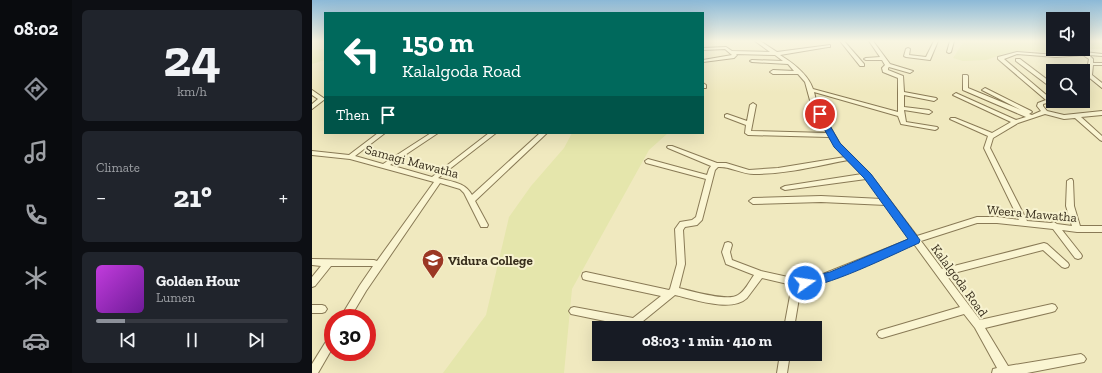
<!DOCTYPE html>
<html lang="en">
<head>
<meta charset="utf-8">
<style>
  body { margin:0; font-family:"Zilla Slab",serif; background:#20242c; color:#f1f3f6; height:100vh; display:flex; flex-direction:column; font-size:15px; white-space:nowrap }
  * { box-sizing:border-box; margin:0 }
  p { font-size:13px; color:#9ea1a6 }
  .icon { flex:none; width:22px; height:22px; fill:none; stroke:currentColor; stroke-width:2; stroke-linecap:round; stroke-linejoin:round }
  .map { position:relative; flex:1; overflow:hidden }
  .panel { display:flex; flex-direction:column; gap:10px; padding:10px; background:#0d0f14; width:240px }
  .panel>* { flex:none }
  .banner { position:absolute; left:12px; top:12px; width:380px; height:122px; border-radius:0px; box-shadow:0 4px 16px #0002; background:#00695c; color:#fff; overflow:hidden }
  .fabs { position:absolute; left:734px; top:12px; display:grid; gap:8px }
  .fabs a { display:grid; place-items:center; width:44px; height:44px; border-radius:0px; background:#171b24; box-shadow:0 4px 16px #0002; font-size:20px }
  .speed { position:absolute; left:12px; top:309px; display:flex; gap:8px; font-size:20px; font-weight:700; text-align:center }
  .speed>* { display:grid; place-content:center; width:52px; height:52px; border-radius:50%; background:#171b24; box-shadow:0 4px 16px #0002; line-height:1 }
  .speed .limit { border:6px solid #d22; background:#fff; color:#111 }
  .pin { position:absolute; display:grid; place-items:center; width:34px; height:34px; color:#fff; margin:-17px; border:2px solid #fff; border-radius:50%; box-shadow:0 1px 4px #0007 }
  .me { position:absolute; width:44px; margin:-22px; rotate:77deg; stroke-linejoin:round; filter:drop-shadow(0 0 3px #0008) }
  .turn { display:flex; align-items:center; gap:14px; height:84px; padding:0 12px; font-size:18px }
  .turn .icon { width:52px; height:52px; stroke-width:2.5 }
  .turn b { display:block; font-size:28px; line-height:34px }
  .then { display:flex; align-items:center; height:38px; padding:0 12px; background:#0003; gap:8px; font-size:15px }
  .big { font-size:30px; font-weight:700; line-height:1.1 }
  .panel .card { flex:1; display:flex; flex-direction:column; justify-content:center; gap:6px; min-width:0; padding:0 14px; border-radius:6px; background:#20242c }
  .panel .dial { align-items:center; gap:0 }
  .dial b { font-size:52px; line-height:1 }
  .song { display:flex; align-items:center; gap:12px }
  .cover { width:48px; height:48px; border-radius:6px; background:linear-gradient(135deg,hsl(290 70% 55%),hsl(280 70% 35%)) }
  .played { height:4px; border-radius:2px; background:linear-gradient(90deg,#8c9099 15%,#363941 15%) }
  .keys { display:flex; justify-content:space-around; direction:ltr }
  .heat { display:flex; justify-content:space-between; align-items:center; font-size:22px; direction:ltr }
  .trip { position:absolute; left:280px; top:321px; width:230px; height:40px; border-radius:0px; background:#171b24; box-shadow:0 4px 16px #0002; font-weight:700; line-height:40px; text-align:center }
  main { display:flex; flex:1; min-height:0 }
  .menu { display:flex; flex-direction:column; width:72px; justify-content:space-around; align-items:center; background:#090b0e; color:#9ea1a6 }
  .menu .icon { width:28px; height:28px }
  .menu .selected { color:#8c9099 }
  .menu b { font-size:18px; color:#f1f3f6 }
  .map>svg:first-child { display:block }
  .farmland { fill:#e5e6ac }
  .lines { fill:none; stroke-linecap:round; stroke-linejoin:round }
  .minor-casing { stroke:#897a56; stroke-width:2 }
  .minor { fill:#faf5d2; fill-rule:evenodd }
  .route { fill:#1a73e8; stroke:#114b97 }
  .labels { text-anchor:middle; stroke-width:4; stroke-linejoin:round; paint-order:stroke }
  .street-label { font-size:13px; fill:#382e1c; stroke:#f7f2cf }
  .poi-label { font-size:13px; font-weight:bold; fill:#382e1c; stroke:#f7f2cf; text-anchor:start }
</style>
</head>
<body>
<main>
<nav class="menu">
<b>08:02</b>
<svg class="icon selected" aria-label="directions" viewBox="0 0 24 24"><path d="M12 3l9 9-9 9-9-9zM9 14v-3h6M13 9l2 2-2 2"/></svg>
<svg class="icon" aria-label="music" viewBox="0 0 24 24"><path d="M9 18V5l10-2v13"/><circle cx="6" cy="18" r="3"/><circle cx="16" cy="16" r="3"/></svg>
<svg class="icon" aria-label="phone" viewBox="0 0 24 24"><path d="M5 4h4l2 5-3 2q2 4 5 5l2-3 5 2v4C11 20 4 13 5 4z"/></svg>
<svg class="icon" aria-label="climate" viewBox="0 0 24 24"><path d="M12 3v18M4 7l16 10M4 17L20 7"/></svg>
<svg class="icon" aria-label="car" viewBox="0 0 24 24"><path d="M5 17H2v-5l4-1 3-4h7l3 4 3 1v5h-3M9 17h6M6 11h13"/><circle cx="7" cy="17" r="2"/><circle cx="17" cy="17" r="2"/></svg>
</nav>
<section class="panel">
<div class="card dial"><b>24</b><p>km/h</p></div>
<div class="card"><p>Climate</p>
<div class="heat"><a>−</a><b class="big">21°</b><a>+</a></div>
</div>
<div class="card">
<div class="song"><i class="cover"></i><div><b>Golden Hour</b><p>Lumen</p></div></div>
<div class="played"></div>
<div class="keys"><svg class="icon" aria-label="previous" viewBox="0 0 24 24"><path d="M18 5L8 12l10 7zM5 5v14"/></svg><svg class="icon" aria-label="pause" viewBox="0 0 24 24"><path d="M8 5v14M16 5v14"/></svg><svg class="icon" aria-label="next" viewBox="0 0 24 24"><path d="M6 5l10 7-10 7zM19 5v14"/></svg></div>
</div>
</section>
<div class="map">
<svg width="790" height="373" viewBox="0 0 790 373">
  <rect width="100%" height="100%" fill="#f0e9bf"/>
  <g class="farmland">
    <path d="M652 41H741V49H758L759 51 743 55 720 50 692 54 674 60 651 61 641 58Z"/>
    <rect x="771" y="41" width="19" height="8"/>
    <path d="M13 49V60L0 64V50Z"/>
    <path d="M260 133H356L337 150 260 289 252 373H131L174 315 197 217 219 186 252 148Z"/>
  </g>
  <g class="lines">
    <g class="minor-casing">
      <g id="minor">
        <path d="M443 41H448L465 52 518 45V47H516L468 55C481 63 496 74 501 89L586 112V78L571 72 570 68 573 65 570 60H554L552 59 554 58 568 57 557 41H561L578 64 601 71 598 73 577 67 576 68V70L591 76 592 92 624 98 625 99 622 101 592 95V107L617 110 620 112 617 114 592 110 594 122 625 127 626 128 625 129 623 130 589 124 586 116 502 92 505 104 528 144 558 174 605 236 665 217H685L707 220 672 148 676 136 638 119 639 118H643L680 133 699 122 641 95 644 93 646 94 704 120 714 117 651 90V75H655L656 76V88L709 110 670 90 673 88 719 111 720 112 717 114 720 115 729 111 725 106 726 103 734 100 686 59V57L705 52 744 55 772 52 790 54V56L777 55 781 59V63H790V65H781L780 75 790 83V88L774 75 777 59 771 55 744 57 705 54 692 59 739 99 741 98V101H743L731 104V106L735 111 752 115 790 111V115L769 117 790 136V141L788 140 763 118 752 119 733 114 706 123 681 138 678 148 715 221 739 223 742 222 745 224 760 226 754 206 755 181 758 179H760L761 181 762 206 768 226H790V232H765L750 230 769 254 770 256 769 258 766 259 763 258 741 229 685 223H665L609 241 630 269 732 243 735 244 756 263 757 265 756 267 753 268 750 267 731 250 634 275 668 320 740 304 743 305 745 308 743 311 740 312 673 328 696 366 769 354 772 356 774 359 772 362 715 373H680L681 369 685 368 663 328 652 314 570 338 567 337 565 334 567 331 570 330 648 307 602 244 504 285 489 286 482 328H472L480 285 450 278 435 298C419 313 382 299 363 295L325 326 322 327 259 314 257 311 259 308 262 307 321 318 349 296 274 280 271 279 270 276 271 273 274 272 357 290 358 289 365 264 363 229 368 222 380 220 384 217 394 179 334 163 333 161 336 159 395 175 397 169 399 166 356 148 355 147 356 146H360L405 163H414L437 170 466 168 533 157 523 146 517 137 436 135 433 133 434 125 413 117V115L415 114 435 121 438 105 441 103 444 105 439 131 515 133 499 104 493 82 486 74H461L458 72 461 70 482 71 476 64 440 62 438 61 440 60 471 61 463 55 424 54 425 55 422 58 391 62V60L420 55 413 49 391 50V48L414 47 420 51 458 52ZM536 160 550 174 473 186 469 188 473 190 554 179 570 199 509 196 441 198 437 201 441 204 509 202 574 205 598 239 501 278 485 279 449 271 420 260 418 252 420 245 419 243 416 242 413 243 410 252 414 264 442 275C437 282 433 291 426 295 416 302 379 291 367 288L373 264 371 230 373 227 385 225 390 220 403 170 406 167C418 166 429 174 442 174 474 174 505 166 536 160Z"/>
        <path d="M528 41H532L552 64V66H548Z"/>
        <path d="M622 41H626L618 60 594 57 592 56 594 49 596 48 598 49 597 55 614 57Z"/>
        <path d="M638 41H642L639 52 637 53 635 52Z"/>
        <path d="M704 59H708L741 84V89L704 61Z"/>
        <path d="M391 83 394 85V88H391Z"/>
        <path d="M0 90 13 99 0 109V104L6 99 0 95Z"/>
        <path d="M66 133H73L43 156 71 164 119 133H126L78 165 120 177 177 133H184L126 178C140 182 153 182 160 195L228 133H235L163 201 176 225 175 227H169L152 193 148 189 128 183 54 291 38 318H28L48 285 61 266H19L3 286 0 287V277L9 266 0 265V259L62 260 65 261 122 182 38 159 0 155V151L37 155Z"/>
        <path d="M0 305H10L13 306 15 309 13 312 10 313H0Z"/>
        <path d="M21 334V347L6 373H0V364L18 335Z"/>
        <path d="M468 354H478L475 373H465Z"/>
      </g>
    </g>
    <use href="#minor" class="minor"/>
  </g>
  <linearGradient id="sky" x2="0" y2="1"><stop stop-color="#8cb9d7"/><stop offset="0.44" stop-color="#f8f5e2"/><stop offset="1" stop-color="#f8f5e2" stop-opacity="0"/></linearGradient>
  <rect width="790" height="93" fill="url(#sky)"/>
  <path class="route" d="M505 112H510L528 143 559 174 608 240 607 243C586 252 506 292 489 286L487 283 489 279 518 272 596 239 552 178 522 147 504 114Z"/>
  <defs>
    <g id="school-pin" transform="scale(1.15)"><path d="M0 17L-7.5 6A9.5 9.5 0 1 1 7.5 6Z" fill="#9b3724" stroke="#f7f2cf"/><path d="M0-5L7-2L0 1L-7-2ZM-4 1L0 2.5L4 1V4Q0 6-4 4Z" fill="#fff"/></g>
  </defs>
  <g fill-rule="evenodd">
    <use href="#school-pin" x="121" y="260"/>
  </g>
  <g class="labels">
    <g class="street-label">
      <text transform="translate(100 161) rotate(15)" y="5">Samagi Mawatha</text>
      <text transform="translate(720 213) rotate(5)" y="5">Weera Mawatha</text>
      <text transform="translate(648 280) rotate(54)" y="5">Kalalgoda Road</text>
    </g>
    <g class="poi-label">
      <text x="136" y="265">Vidura College</text>
    </g>
  </g>
</svg>
<div class="fabs">
<a><svg class="icon" aria-label="sound" viewBox="0 0 24 24"><path d="M4 9h4l5-4v14l-5-4H4zM17 9q2 3 0 6"/></svg></a>
<a><svg class="icon" aria-label="search" viewBox="0 0 24 24"><circle cx="10" cy="10" r="6"/><path d="M15 15l6 6"/></svg></a>
</div>
<div class="speed"><div class="limit">30</div></div>
<div class="pin" style="left:508px;top:114px;background:#d93025"><svg class="icon" aria-label="arrive" viewBox="0 0 24 24"><path d="M6 21V4h12l-3 4 3 4H6"/></svg></div>
<svg class="me" style="left:493px;top:283px" viewBox="-20 -20 40 40"><circle r="17" fill="#1a73e8" stroke="#fff" stroke-width="3"/><path d="M0-11L8 9 0 5-8 9z" fill="#fff"/></svg>
<div class="trip">08:03 · 1 min · 410 m</div>
<div class="banner">
<div class="turn"><svg class="icon" aria-label="left" viewBox="0 0 24 24"><path d="M17 20v-9H6M10 6l-5 5 5 5"/></svg><div><b>150 m</b>Kalalgoda Road</div></div>
<div class="then">Then<svg class="icon" aria-label="arrive" viewBox="0 0 24 24"><path d="M6 21V4h12l-3 4 3 4H6"/></svg></div>
</div>
</div>
</main>
</body>
</html>
